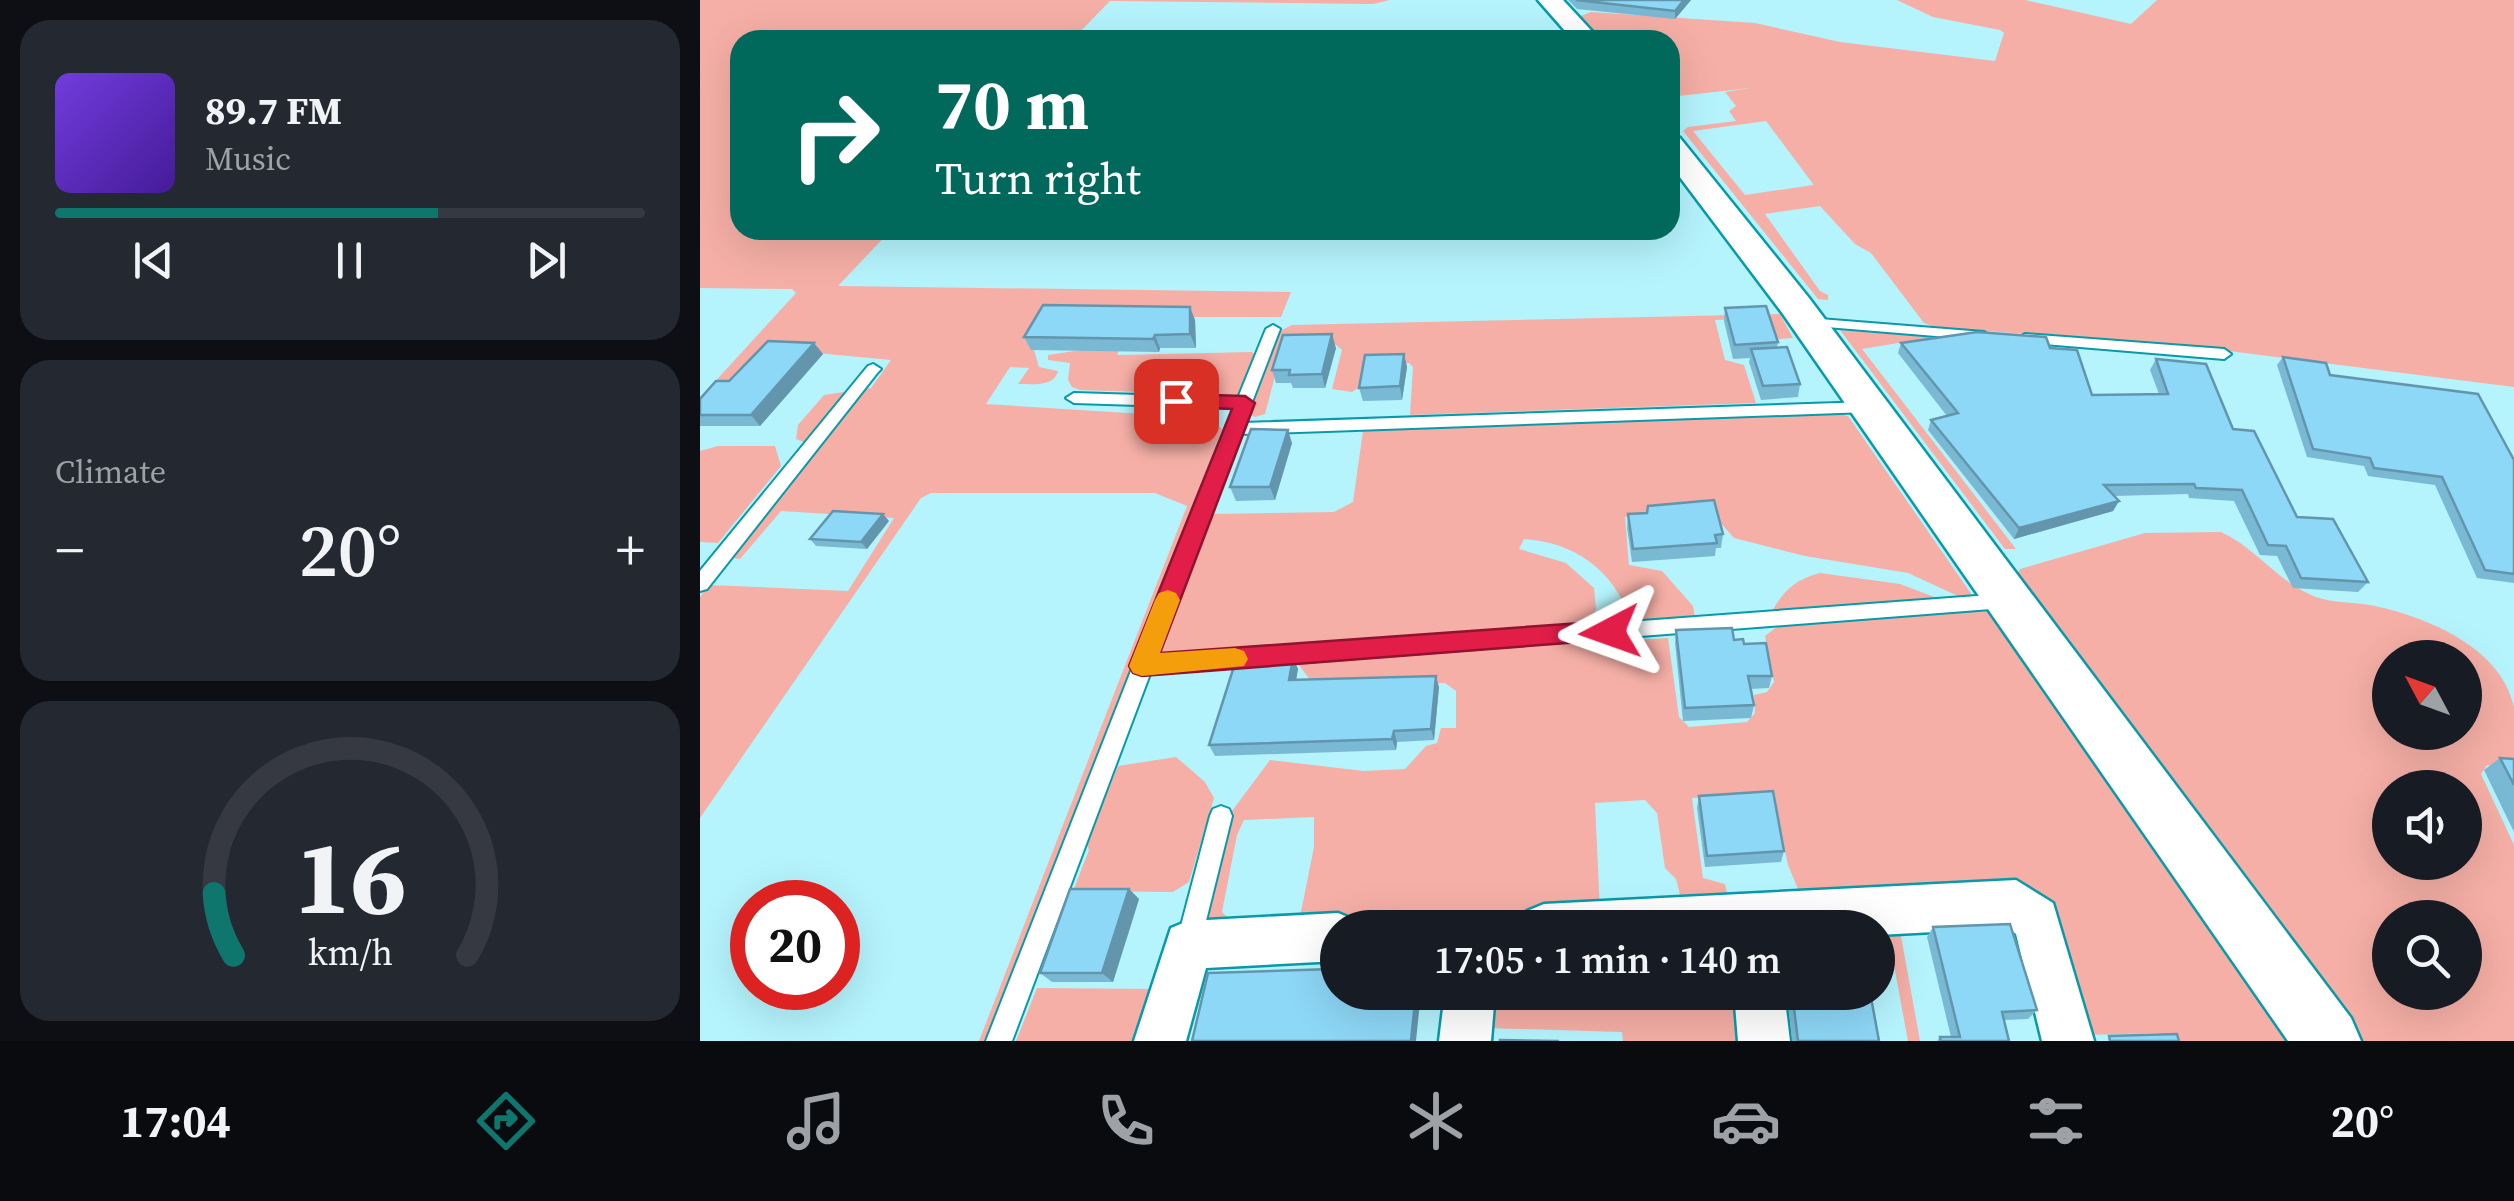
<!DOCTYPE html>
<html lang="en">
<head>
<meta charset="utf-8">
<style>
  body { margin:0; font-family:"Source Serif 4",serif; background:#242831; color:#f1f3f6; height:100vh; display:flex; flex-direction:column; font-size:38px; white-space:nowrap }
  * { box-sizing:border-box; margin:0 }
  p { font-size:32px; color:#9ea1a6 }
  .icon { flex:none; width:55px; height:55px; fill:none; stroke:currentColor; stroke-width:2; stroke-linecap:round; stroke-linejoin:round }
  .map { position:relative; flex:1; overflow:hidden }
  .sheet { display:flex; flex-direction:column; gap:20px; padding:20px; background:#0d0f14; width:700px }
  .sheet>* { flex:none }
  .top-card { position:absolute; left:30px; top:30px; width:950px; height:210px; border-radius:30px; box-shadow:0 10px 40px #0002; background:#00695c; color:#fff; overflow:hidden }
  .needle { width:65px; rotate:311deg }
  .buttons { position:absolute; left:1672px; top:640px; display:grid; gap:20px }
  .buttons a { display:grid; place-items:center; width:110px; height:110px; border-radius:50%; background:#171b24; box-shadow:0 10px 40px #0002; font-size:50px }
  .speed { position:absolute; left:30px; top:880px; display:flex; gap:20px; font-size:50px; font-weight:700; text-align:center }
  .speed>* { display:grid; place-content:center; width:130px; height:130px; border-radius:50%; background:#171b24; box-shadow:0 10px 40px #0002; line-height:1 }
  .speed .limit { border:15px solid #d22; background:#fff; color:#111 }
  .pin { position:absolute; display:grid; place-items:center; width:85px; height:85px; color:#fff; margin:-42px; border-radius:20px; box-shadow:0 5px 15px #0006 }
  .me { position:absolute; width:110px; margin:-55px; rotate:266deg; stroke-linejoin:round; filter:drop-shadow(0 0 8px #0008) }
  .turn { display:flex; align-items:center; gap:35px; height:210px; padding:0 40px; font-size:45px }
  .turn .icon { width:130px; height:130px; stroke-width:2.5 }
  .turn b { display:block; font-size:70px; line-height:85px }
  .big { font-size:75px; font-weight:600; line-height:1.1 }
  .sheet .widget { flex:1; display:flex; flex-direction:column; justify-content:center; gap:15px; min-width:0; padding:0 35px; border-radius:30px; background:#242831 }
  .sheet .dial { align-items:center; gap:0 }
  .dial svg { height:260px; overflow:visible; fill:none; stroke:#363941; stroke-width:7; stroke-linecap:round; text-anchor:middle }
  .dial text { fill:#f1f3f6; stroke:none }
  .song { display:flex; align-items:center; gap:30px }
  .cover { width:120px; height:120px; border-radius:15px; background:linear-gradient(135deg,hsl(260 70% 55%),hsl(260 70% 35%)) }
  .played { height:10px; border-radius:5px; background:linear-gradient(90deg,#0f766e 65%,#363941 65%) }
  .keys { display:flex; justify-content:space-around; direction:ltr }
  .heat { display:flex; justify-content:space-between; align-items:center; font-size:55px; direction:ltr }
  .trip { position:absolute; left:620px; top:910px; width:575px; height:100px; border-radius:50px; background:#171b24; box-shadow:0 10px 40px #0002; font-weight:600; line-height:100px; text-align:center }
  .menu { display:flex; height:160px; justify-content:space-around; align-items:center; background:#090b0e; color:#9ea1a6 }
  .menu .icon { width:70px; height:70px }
  .menu .current { color:#0f766e }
  .menu b { font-size:45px; color:#f1f3f6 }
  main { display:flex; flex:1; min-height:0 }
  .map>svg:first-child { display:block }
  .green { fill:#f5afa6; fill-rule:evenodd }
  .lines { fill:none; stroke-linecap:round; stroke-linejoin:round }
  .service-casing { stroke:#079baa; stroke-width:4 }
  .minor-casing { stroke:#079baa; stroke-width:5 }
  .tertiary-casing { stroke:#079baa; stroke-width:5 }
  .service { fill:#fff; fill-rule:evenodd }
  .minor { fill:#fff; fill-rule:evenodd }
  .tertiary { fill:#fff; fill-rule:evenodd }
  .wall { fill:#79b9d4 }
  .shaded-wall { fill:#6396ad }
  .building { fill:#8dd7f7; stroke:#6396ad; stroke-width:2.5 }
  .route { fill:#e11d48; stroke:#92132f; stroke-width:2.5 }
  .slow { fill:#f59e0b }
</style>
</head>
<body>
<main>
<section class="sheet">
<div class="widget">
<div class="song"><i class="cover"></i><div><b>89.7 FM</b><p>Music</p></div></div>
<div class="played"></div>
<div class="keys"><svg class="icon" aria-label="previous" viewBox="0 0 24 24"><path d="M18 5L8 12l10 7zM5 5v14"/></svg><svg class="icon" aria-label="pause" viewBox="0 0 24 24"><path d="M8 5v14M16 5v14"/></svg><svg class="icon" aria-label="next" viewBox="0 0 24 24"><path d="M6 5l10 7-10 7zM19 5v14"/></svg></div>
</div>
<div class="widget"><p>Climate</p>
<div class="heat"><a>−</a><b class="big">20°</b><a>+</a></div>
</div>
<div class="widget dial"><svg viewBox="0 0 100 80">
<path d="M14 69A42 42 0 1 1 86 69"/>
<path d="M14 69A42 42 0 0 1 8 50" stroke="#0f766e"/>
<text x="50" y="56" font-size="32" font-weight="700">16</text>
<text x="50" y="72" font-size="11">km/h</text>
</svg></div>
</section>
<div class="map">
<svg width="1814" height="1041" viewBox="0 0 1814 1041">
  <rect width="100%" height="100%" fill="#b5f4fd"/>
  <g class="green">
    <path d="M0 0H690L673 4 410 1 372 40H40V230H191L138 286 591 292 581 317H434L417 355 552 352 556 356 540 395 380 390 372 387 368 380 370 363 348 360V355L400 347 332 343 339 367 358 371C354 387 333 384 318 384L329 368 310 367 286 404 508 418 522 429 288 1041H279L487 506 455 493H231L221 498 0 818V597L9 585 148 591 194 518 81 511 40 559 32 558 115 446 96 439 98 425 124 395 171 388 191 360 85 350 0 408V398L96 293 92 289 0 288Z"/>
    <path d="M1197 0H1325L1431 24 1457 0H1814V387L1498 347 1235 327 1224 323 1171 253 1155 244 1120 206 1065 214 1120 291 1128 295V300L1118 299 983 131 988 127 1036 121 1029 111 1036 106 1025 92 1050 88 970 97V40H894L878 17 891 12 1055 23 1140 42 1295 61 1304 33 1300 30 1233 17ZM1066 121 1113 184V185L1045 195 993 131Z"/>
    <path d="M1080 314 1093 338 1078 339 1069 318 1015 320 1025 360 1044 365 1056 403 710 415 713 367 709 363 671 364 662 370 658 388 652 392 632 389 642 350 635 344 594 346 581 353 565 414 555 417 546 413 578 332 592 325Z"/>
    <path d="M1140 330 1293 342 1210 341 1162 349 1316 549H1305Z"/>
    <path d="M1131 412 1148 416 1272 595 1258 596 1208 573 1105 556 1034 538 1011 512 925 517 929 565 962 571 993 606 995 617 931 621C915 572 876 542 824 539L819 549 866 563 894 588 896 609 890 625 863 627 871 644 968 638 979 717 989 727 1047 722 1055 713 1054 695 1067 692 1074 682 1065 636 1079 625 1283 608 1290 612 1598 1041H1470L1458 1033 1385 1035 1346 916 1103 901 1088 865 1072 793 992 798 1003 878 1025 884 1030 905 983 907 976 879 965 868 957 813 945 800 895 803 900 911 598 927 614 847V817L544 820 537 835 522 912 532 922 523 931 508 916 532 811 570 760 664 771 705 769 726 746 737 743 741 728H756V691L745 683 637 685 611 681 589 652 461 660 455 656 505 518 513 514 634 512 653 502 663 431 670 427Z"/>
    <path d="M18 446H75L81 466 18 543 0 542V451Z"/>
    <path d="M1521 532C1554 547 1576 579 1609 594 1626 603 1651 602 1670 605 1724 616 1801 646 1814 707 1814 725 1814 749 1814 769L1787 765 1781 774 1814 845V1041H1662L1312 584 1320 569 1445 533ZM1690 658H1765V732H1690ZM1690 788H1765V862H1690ZM1690 918H1765V992H1690Z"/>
    <path d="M1120 573 1200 584 1237 598 1072 611C1085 589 1095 580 1120 573Z"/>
    <path d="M476 757 505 782 514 798 489 882 473 892 373 891 389 850 386 842 418 766Z"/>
    <path d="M1199 925 1220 1041H1208L1191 949H1178V928Z"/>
    <path d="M337 988 457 989 443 1041H316Z"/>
    <path d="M790 993H1046L1050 1041H923L922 1032 788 1028Z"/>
  </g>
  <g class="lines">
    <g class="service-casing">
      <g id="service">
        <path d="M1107 318 1284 332 1291 336 1284 340 1102 325 1100 322Z"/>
        <path d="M573 325 580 329 544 423 1168 402 1176 407 1168 412 540 434 456 657 1304 594 1311 596 1313 601 1311 606 1304 608 450 674 312 1041H286L534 408 374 403 366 398 374 393 538 398 566 329Z"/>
        <path d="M1325 334 1524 349 1531 354 1524 359 1320 342 1318 339Z"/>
        <path d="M173 364 181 369 178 372 7 589 0 591V571L168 366Z"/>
        <path d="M521 806 529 809 532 816 501 941 498 950 489 953 480 950 477 941 510 816 513 809Z"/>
      </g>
    </g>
    <g class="minor-casing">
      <g id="minor">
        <path d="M1316 880 1353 903 1394 1041H1342L1316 934 1308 928 1178 935V928H820L827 911 844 904Z"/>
        <path d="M638 913 655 920 658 928H638V961L506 968 486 1041H434L471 928 488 921Z"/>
        <path d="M745 992H795L791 1041H739Z"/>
        <path d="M1034 992H1084L1090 1041H1038Z"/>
      </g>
    </g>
    <g class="tertiary-casing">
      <g id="tertiary">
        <path d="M838 0H863L900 40H873Z"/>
        <path d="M970 135 980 138 1109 298 1651 1018 1661 1041H1588L1083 314 970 164Z"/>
      </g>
    </g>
    <use href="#service" class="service"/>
    <use href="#minor" class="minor"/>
    <use href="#tertiary" class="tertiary"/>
  </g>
  <g class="wall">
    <path d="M868 0H991L975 19 877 9Z"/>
    <path d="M1025 308 1078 342 1077 347 1100 384 1098 397 1061 400 1049 362 1050 358 1033 359 1024 321Z"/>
    <path d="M495 320 496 348H460L459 352 331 350 324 337Z"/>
    <path d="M114 343 123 354 60 426H0V399Z"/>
    <path d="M1201 343 1350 348 1392 395 1459 394 1450 370 1456 359 1533 429 1597 517 1668 582 1658 592 1593 588 1577 556 1560 555 1534 501 1489 498 1488 494 1414 496 1419 501 1413 511 1314 539 1228 430 1231 420 1247 416 1198 353Z"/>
    <path d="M636 348 625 388H593L591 383H576L572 370Z"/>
    <path d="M704 354 707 367 702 400 663 401 659 388Z"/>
    <path d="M1583 357 1630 375 1814 460V583L1777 578 1735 485 1668 476 1664 466 1607 457 1577 365Z"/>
    <path d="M592 443 575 500 536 501 530 487Z"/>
    <path d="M928 514 1023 534 1021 548H1016L1015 556 932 562 927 528Z"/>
    <path d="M189 521 167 549 116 546 110 539Z"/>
    <path d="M976 630 1034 640 1044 644 1072 676 1069 688 1050 689 1054 705 1051 718 983 721 975 643Z"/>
    <path d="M593 658 598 669 596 680 739 687 734 740 697 742 696 750 515 756 509 745Z"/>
    <path d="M1800 758 1814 759V832L1784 770Z"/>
    <path d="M999 796 1084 851 1081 862 1005 867 997 808Z"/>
    <path d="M429 889 439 899 413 982H352L340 973Z"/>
    <path d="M1233 927 1337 1010 1328 1019 1304 1020 1309 1041H1237L1240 1037H1251L1227 937Z"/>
    <path d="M1087 992H1170L1179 1041H1092Z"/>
  </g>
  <g class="shaded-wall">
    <path d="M984 0H991L975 19V11Z"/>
    <path d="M490 307 495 320 496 348 490 334Z"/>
    <path d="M632 334 636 348 625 388 622 374Z"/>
    <path d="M455 335 460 348 459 352 453 339Z"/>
    <path d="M114 343 123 354 60 426 51 415Z"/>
    <path d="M704 354 707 367 702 400 700 386Z"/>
    <path d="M588 430 592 443 575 500 570 487Z"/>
    <path d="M1419 501 1413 511 1314 539 1319 528Z"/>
    <path d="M183 514 189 521 167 549 161 542Z"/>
    <path d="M593 658 598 669 594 691 589 680Z"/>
    <path d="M736 676 739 687 734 740 731 729Z"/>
    <path d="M694 731 697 742 696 750 692 739Z"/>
    <path d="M429 889 439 899 413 982 402 973Z"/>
    <path d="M716 992H721L716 1041H711Z"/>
  </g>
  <g class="building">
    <path d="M876 0H984L975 11Z"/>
    <path d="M343 305 490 307V334L455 335 453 339 324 337Z"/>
    <path d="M1066 306 1078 342 1035 345 1025 308Z"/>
    <path d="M1277 332 1346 337 1350 348 1377 350 1392 395 1468 394 1456 359 1506 364 1533 429 1554 431 1597 517 1633 519 1668 582 1601 578 1586 546 1568 545 1542 490 1496 488 1494 484 1404 485 1419 501 1319 528 1231 420 1258 413 1201 343Z"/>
    <path d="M632 334 622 374 589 375 590 370H572L583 335Z"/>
    <path d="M68 341 114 343 51 415H0V399L16 381H29Z"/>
    <path d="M1087 347 1100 384 1063 386 1051 349Z"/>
    <path d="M704 354 700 386 659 388 665 355Z"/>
    <path d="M1583 357 1626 363 1630 375 1778 394 1814 460V574L1785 570 1742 477 1674 468 1670 458 1613 449Z"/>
    <path d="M551 429 588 430 570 487H530Z"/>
    <path d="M1014 500 1023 534 1015 535 1017 543 933 549 928 514 947 513 948 506Z"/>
    <path d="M133 511 183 514 161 542 110 539Z"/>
    <path d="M1032 628 1034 640 1043 639 1044 644 1066 643 1072 676H1048L1054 705 985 708 976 630Z"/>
    <path d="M593 658 589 680 736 676 731 729 694 731 692 739 509 745 536 660Z"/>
    <path d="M1800 758 1814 759V785Z"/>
    <path d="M1073 791 1084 851 1007 856 999 796Z"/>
    <path d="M370 889H429L402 973H340Z"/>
    <path d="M1310 924 1337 1010 1302 1012 1309 1041H1241L1240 1037H1260L1233 927Z"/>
    <path d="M633 960H638V992H716L711 1041H492L508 973 632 969Z"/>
    <path d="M1092 992H1170L1179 1041H1098Z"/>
    <path d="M1477 1034 1479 1041H1410L1409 1036Z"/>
    <path d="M800 1040 859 1041H800Z"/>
  </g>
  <path class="route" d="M476 394 545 396 555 403 460 653 910 621 919 624 922 632 919 639 442 676 433 673 429 666 532 409 469 406V396Z"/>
  <path class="slow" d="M468 590 476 593 480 600 460 653 535 648 544 651 548 659 544 666 442 676 433 673 429 666 455 600 459 593Z"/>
</svg>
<div class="buttons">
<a><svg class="needle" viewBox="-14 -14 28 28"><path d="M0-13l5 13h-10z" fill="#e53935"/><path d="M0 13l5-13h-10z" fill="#9ea1a6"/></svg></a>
<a><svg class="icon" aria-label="sound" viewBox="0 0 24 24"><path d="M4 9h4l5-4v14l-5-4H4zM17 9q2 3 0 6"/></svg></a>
<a><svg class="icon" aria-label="search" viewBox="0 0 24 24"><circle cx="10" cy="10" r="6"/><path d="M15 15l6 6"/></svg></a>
</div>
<div class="speed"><div class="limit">20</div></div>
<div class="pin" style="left:476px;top:401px;background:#d93025"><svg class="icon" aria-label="arrive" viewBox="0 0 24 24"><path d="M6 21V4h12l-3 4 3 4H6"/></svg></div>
<svg class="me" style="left:910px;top:632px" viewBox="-20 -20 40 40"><path d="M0-17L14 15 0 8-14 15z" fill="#e11d48" stroke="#fff" stroke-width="4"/></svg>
<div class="trip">17:05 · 1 min · 140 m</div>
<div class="top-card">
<div class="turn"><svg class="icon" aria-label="right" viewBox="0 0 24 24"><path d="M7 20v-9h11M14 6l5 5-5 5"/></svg><div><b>70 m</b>Turn right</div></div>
</div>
</div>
</main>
<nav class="menu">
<b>17:04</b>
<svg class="icon current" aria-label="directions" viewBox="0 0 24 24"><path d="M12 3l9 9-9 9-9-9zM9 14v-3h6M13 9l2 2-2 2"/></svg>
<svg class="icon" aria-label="music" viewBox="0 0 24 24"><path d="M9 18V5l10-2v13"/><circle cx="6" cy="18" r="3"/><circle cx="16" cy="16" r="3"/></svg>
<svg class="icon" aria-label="phone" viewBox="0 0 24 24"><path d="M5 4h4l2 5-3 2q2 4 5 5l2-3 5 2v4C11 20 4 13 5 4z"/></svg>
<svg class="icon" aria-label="climate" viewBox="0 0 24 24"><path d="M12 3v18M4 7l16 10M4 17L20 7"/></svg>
<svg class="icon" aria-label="car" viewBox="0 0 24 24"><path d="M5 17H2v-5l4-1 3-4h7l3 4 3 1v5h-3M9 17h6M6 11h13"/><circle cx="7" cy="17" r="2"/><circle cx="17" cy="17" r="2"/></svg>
<svg class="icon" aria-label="filters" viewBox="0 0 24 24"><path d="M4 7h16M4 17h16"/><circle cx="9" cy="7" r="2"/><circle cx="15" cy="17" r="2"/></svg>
<b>20°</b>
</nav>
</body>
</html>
